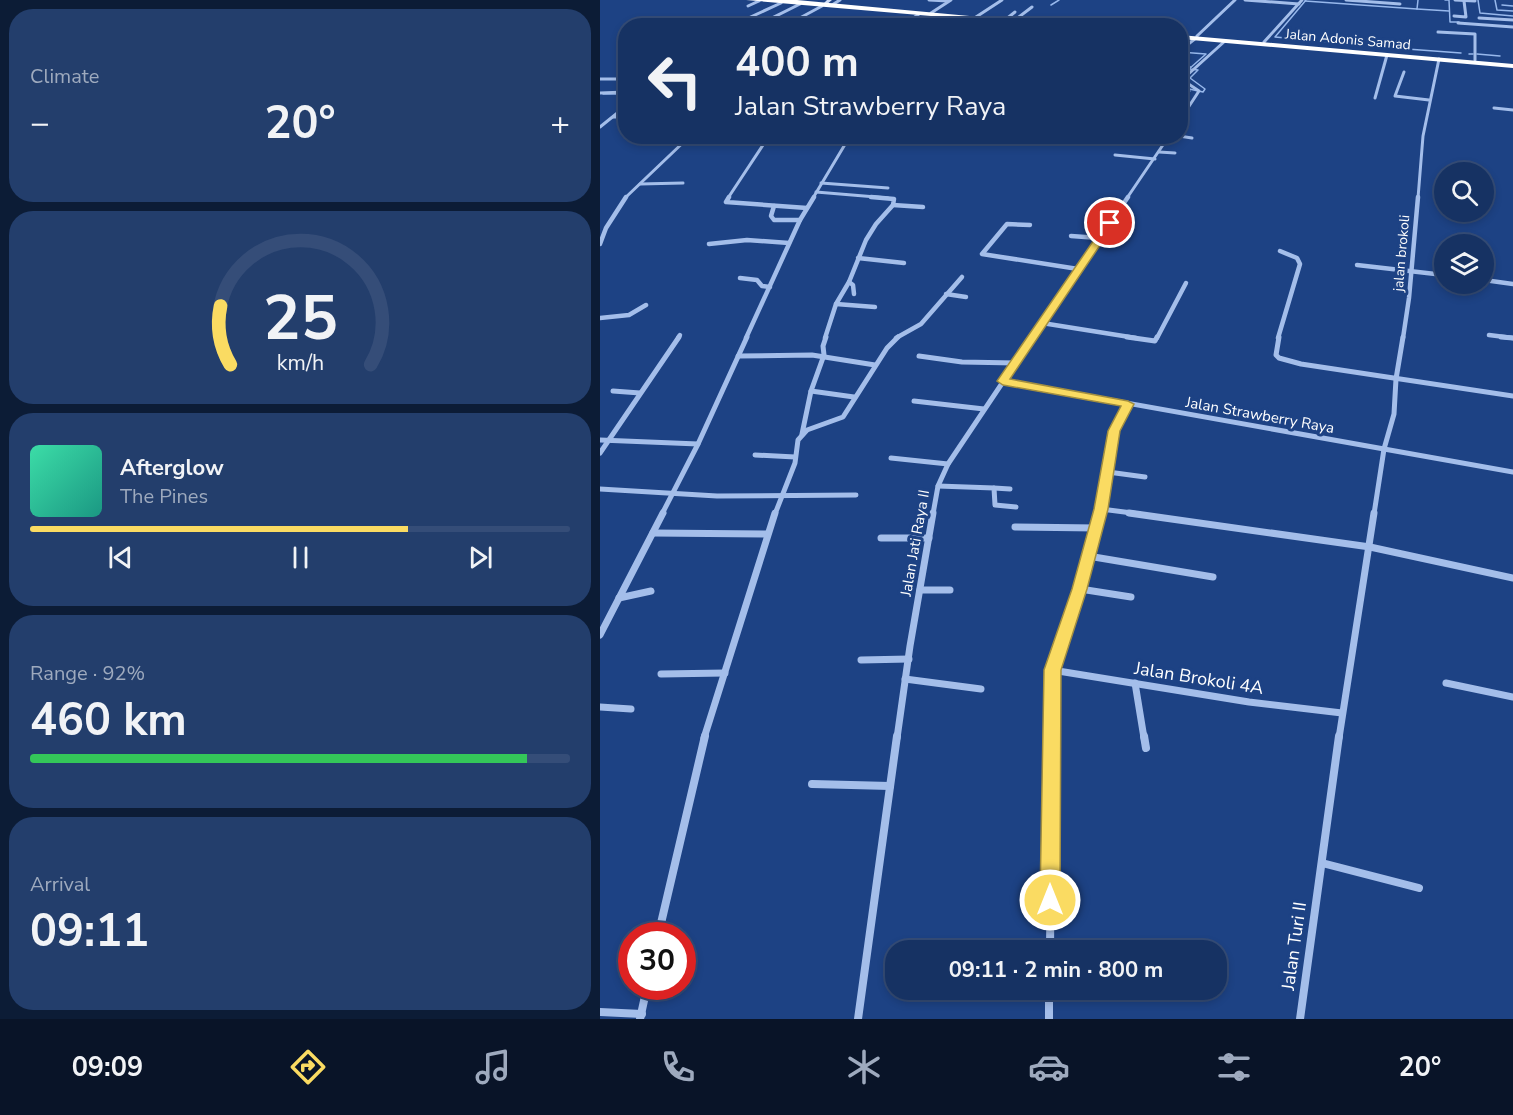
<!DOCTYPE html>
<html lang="en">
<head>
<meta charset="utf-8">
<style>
  body { margin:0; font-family:"Nunito Sans",sans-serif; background:#233e6c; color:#f1f3f6; height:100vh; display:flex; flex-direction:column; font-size:22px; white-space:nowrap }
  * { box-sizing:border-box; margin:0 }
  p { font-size:20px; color:#9eaabe }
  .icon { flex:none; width:33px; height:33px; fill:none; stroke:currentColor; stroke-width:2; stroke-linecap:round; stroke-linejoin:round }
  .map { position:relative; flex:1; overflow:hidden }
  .drawer { display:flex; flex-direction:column; gap:9px; padding:9px; background:#0c1c36; width:600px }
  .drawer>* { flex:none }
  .top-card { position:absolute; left:18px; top:18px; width:570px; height:126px; border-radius:24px; box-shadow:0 3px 9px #0003,0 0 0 2px #354d78; background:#163263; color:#f1f3f6; overflow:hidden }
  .tools { position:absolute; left:834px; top:162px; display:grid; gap:12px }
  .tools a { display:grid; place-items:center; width:60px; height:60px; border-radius:50%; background:#163263; box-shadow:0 3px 9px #0003,0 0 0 2px #354d78; font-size:30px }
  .speed { position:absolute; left:18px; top:922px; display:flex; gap:12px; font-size:30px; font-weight:700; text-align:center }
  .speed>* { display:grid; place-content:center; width:78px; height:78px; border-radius:50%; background:#163263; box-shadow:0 3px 9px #0003,0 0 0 2px #354d78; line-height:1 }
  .speed .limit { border:9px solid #d22; background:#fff; color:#111 }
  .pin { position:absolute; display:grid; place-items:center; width:51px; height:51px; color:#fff; margin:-26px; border:3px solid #fff; border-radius:50%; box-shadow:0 2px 6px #0007 }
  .me { position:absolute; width:66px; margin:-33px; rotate:0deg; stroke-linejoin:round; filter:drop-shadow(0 0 4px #0008) }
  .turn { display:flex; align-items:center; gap:21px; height:126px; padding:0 18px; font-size:27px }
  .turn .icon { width:78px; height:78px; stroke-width:2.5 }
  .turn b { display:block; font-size:42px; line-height:51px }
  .big { font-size:45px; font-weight:700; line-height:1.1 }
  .drawer .tile { flex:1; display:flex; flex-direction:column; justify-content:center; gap:9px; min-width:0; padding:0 21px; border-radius:24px; background:#233e6c }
  .drawer .dial { align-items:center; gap:0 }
  .dial svg { height:156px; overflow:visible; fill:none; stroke:#354d78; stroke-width:7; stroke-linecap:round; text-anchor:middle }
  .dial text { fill:#f1f3f6; stroke:none }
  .song { display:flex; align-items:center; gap:18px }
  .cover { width:72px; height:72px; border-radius:9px; background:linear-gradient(135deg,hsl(160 70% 55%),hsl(170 70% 35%)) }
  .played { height:6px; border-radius:3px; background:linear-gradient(90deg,#fadb62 70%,#354d78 70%) }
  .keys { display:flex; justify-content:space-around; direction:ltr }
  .heat { display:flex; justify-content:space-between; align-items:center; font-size:33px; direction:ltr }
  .charge { height:9px; border-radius:4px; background:linear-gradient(90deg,#34c759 92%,#354d78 0) }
  .trip { position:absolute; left:285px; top:940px; width:342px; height:60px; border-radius:24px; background:#163263; box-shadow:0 3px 9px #0003,0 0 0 2px #354d78; font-weight:700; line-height:60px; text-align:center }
  .dock { display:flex; height:96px; justify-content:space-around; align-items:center; background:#091428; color:#9eaabe }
  .dock .icon { width:42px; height:42px }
  .dock .current { color:#fadb62 }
  .dock b { font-size:27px; color:#f1f3f6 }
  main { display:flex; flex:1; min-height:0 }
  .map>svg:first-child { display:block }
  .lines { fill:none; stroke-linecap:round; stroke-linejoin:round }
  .stream { stroke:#97b8ec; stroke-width:1.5 }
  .street-far4 { stroke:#a4beea; stroke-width:3 }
  .street-far3 { stroke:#a4beea; stroke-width:4.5 }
  .street-far2 { stroke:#a4beea; stroke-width:5 }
  .street-far1 { stroke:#a4beea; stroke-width:7 }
  .street { stroke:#a4beea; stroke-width:8 }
  .secondary { fill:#d0def8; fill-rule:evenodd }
  .highway { fill:#fff; fill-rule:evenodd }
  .route { fill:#fadb62; stroke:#a28e40; stroke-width:1.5 }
  .labels { text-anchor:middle; stroke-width:6; stroke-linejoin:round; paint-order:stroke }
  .far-street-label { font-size:14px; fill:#fff; stroke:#1d4284 }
  .street-label { font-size:15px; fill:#fff; stroke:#1d4284 }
  .near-street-label { font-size:18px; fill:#fff; stroke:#1d4284 }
</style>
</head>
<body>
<main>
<section class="drawer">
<div class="tile"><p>Climate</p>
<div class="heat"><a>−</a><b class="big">20°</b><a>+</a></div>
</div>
<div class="tile dial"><svg viewBox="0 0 100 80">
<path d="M14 69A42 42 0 1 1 86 69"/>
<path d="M14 69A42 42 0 0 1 9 39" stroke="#fadb62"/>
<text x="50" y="56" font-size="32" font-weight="700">25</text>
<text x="50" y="72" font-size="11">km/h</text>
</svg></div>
<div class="tile">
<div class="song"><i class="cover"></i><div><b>Afterglow</b><p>The Pines</p></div></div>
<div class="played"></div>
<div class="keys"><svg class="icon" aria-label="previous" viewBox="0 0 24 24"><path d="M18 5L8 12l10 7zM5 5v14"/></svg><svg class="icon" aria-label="pause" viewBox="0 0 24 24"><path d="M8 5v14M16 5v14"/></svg><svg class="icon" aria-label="next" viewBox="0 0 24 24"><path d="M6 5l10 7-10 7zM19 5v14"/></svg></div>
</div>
<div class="tile"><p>Range · 92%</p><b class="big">460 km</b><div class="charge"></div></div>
<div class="tile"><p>Arrival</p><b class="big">09:11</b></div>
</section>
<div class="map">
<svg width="913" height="1019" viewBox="0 0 913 1019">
  <rect width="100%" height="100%" fill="#1d4284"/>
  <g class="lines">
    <g class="stream">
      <path d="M706 0 675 37 775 46"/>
      <path d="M845 0H849L850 22H859"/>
      <path d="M878 0 880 13 913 16"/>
      <path d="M895 0 897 10 913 11"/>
      <path d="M705 1 817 9 818 0"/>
      <path d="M451 5 459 0"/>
      <path d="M902 5 913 6"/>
      <path d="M817 9 849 11"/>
      <path d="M780 46 801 48"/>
      <path d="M807 49 861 53"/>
      <path d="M580 52 606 54 589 69 598 70 590 78 605 89 603 92 580 87"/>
      <path d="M869 54H873"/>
      <path d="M877 54 900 56"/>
      <path d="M580 67H591"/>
      <path d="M580 90 590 91"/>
      <path d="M3 94H26"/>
      <path d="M507 136 557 142 561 138 550 136"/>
    </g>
    <g class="street-far4">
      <path d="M329 0 348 1"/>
      <path d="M645 0 699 4"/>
      <path d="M746 0 800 4"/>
      <path d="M855 0 875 1"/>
      <path d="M232 5 240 0"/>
      <path d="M148 6 159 1"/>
      <path d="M331 13 351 0"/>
      <path d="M854 16 866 17 864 1"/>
      <path d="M376 17 402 0"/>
      <path d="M879 18 913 20"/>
      <path d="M405 20 415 12"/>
      <path d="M415 20 432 7"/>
      <path d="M193 21 241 26"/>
      <path d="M309 21 319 14"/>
      <path d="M858 23 913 27"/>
      <path d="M464 24 469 19"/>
      <path d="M131 26 181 3"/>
      <path d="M156 26 200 4"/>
      <path d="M185 26 222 6"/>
      <path d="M379 26 387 20"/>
      <path d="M400 26 405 22"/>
      <path d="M838 32 875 34V60"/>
      <path d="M597 36 635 0"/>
      <path d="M664 42 702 0"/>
      <path d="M582 49 596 38"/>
      <path d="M804 72 795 96 829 100"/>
      <path d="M0 79H26"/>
      <path d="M0 93 26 92"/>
      <path d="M775 98 787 55"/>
      <path d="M894 108 913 110"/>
      <path d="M13 117H26"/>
      <path d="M580 120 599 91 584 81V78L625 41"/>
      <path d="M0 127 26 106"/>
      <path d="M201 136 209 137"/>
      <path d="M579 136 592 138"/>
      <path d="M559 152 575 153"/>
      <path d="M515 155 555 159"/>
      <path d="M221 183 288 188"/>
      <path d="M40 184 83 183"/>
      <path d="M216 192 288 198"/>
      <path d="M25 198 90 136"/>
      <path d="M128 198 169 136"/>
      <path d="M213 198 250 136"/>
      <path d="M527 198 569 136"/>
      <path d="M818 198 823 136 839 59"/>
    </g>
    <g class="street-far3">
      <path d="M129 197 126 202 207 208"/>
      <path d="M293 205 323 207"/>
      <path d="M174 206 171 216 174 220H200"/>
      <path d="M430 225 407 224 382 254 478 269"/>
      <path d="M471 236 499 238"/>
      <path d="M0 244 6 228 26 197"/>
      <path d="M109 244 147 240 189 243"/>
      <path d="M258 258 304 263"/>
      <path d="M757 265 844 275"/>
      <path d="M140 278 157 280 162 286 170 287"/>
      <path d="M884 280 913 284"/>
      <path d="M249 282 253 285 254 294"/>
      <path d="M346 294 366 297"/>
      <path d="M236 304 275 307"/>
      <path d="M0 318 29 315 46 305"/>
      <path d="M442 323 536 338"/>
      <path d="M889 335 913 338"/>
      <path d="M78 338 80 335"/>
      <path d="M146 338 200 220 214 197"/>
      <path d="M225 338 236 304 249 282 266 240 276 224 293 205 294 199 271 197"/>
      <path d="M296 338 321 324 362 277"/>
      <path d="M432 338 528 197"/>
      <path d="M557 338 586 283"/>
      <path d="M678 338 700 264 697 258 680 251"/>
      <path d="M803 338 809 298 818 197"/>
    </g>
    <g class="street-far2">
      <path d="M226 337 223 346 224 355 211 391 254 397"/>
      <path d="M527 337 555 341 557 337"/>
      <path d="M679 337 676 355 679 358 701 364 913 396"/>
      <path d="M901 337 913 338"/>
      <path d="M138 356 212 355 275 365"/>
      <path d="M319 356 362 362 415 363"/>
      <path d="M403 381 913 472"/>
      <path d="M13 391 40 393"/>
      <path d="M314 401 384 409"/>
      <path d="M202 434 211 391"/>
      <path d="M0 440 98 444"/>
      <path d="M0 453 79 337"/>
      <path d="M155 455 195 457"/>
      <path d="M291 458 348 464"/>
      <path d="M508 472 545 477"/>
      <path d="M338 486 394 488 395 505 416 507"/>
      <path d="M394 488 410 489"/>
      <path d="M0 489 117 496 256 495"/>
      <path d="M501 509 540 514"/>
      <path d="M62 514 98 444 147 337"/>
      <path d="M175 514 195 463 198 440 207 430 243 417 287 348 298 337"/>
      <path d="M333 514 338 486 348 464 433 337"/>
      <path d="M500 514 514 431 528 404"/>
      <path d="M774 514 784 449 794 414 796 379 803 337"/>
    </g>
    <g class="street-far1">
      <path d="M529 513 770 547 913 578"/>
      <path d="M415 527 496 528"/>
      <path d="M53 533 167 534"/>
      <path d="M281 538H329"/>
      <path d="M488 556 613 577"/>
      <path d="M480 589 531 597"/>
      <path d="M320 590H350"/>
      <path d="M19 598 51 591"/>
      <path d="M0 635 63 513"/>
      <path d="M261 660 309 659"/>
      <path d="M452 670 649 702 742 713"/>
      <path d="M61 674 125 673"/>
      <path d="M305 679 381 689"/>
      <path d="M535 683 544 738"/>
      <path d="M846 683 913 697"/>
      <path d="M0 707 31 709"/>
      <path d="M104 738 175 513"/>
      <path d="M297 738 310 646 333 513"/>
      <path d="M452 738V670L480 589 500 513"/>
      <path d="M739 738 774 513"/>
    </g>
    <g class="street">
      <path d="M544 736 546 748"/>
      <path d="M212 784 290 786"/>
      <path d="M722 863 819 888"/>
      <path d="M58 936 105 736"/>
      <path d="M450 951 452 736"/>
      <path d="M449 990V1019"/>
      <path d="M0 1012 42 1014"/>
      <path d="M40 1019 47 987"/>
      <path d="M258 1019 297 736"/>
      <path d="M700 1019 739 736"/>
    </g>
    <path class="secondary" d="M227 0H232L226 5H222Z"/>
    <g class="highway">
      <path d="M146 0H197L479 26H448Z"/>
      <path d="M580 35 913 64V68L580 39Z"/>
    </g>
  </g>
  <path class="route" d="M510 220 515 223 410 379 528 401 534 404 520 431 508 509 487 589 461 670 460 900 457 907 450 910 443 907 440 900 444 670 472 589 494 509 508 431 521 406 403 385 397 381 507 221Z"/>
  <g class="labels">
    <g class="far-street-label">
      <text transform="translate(748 39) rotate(5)" y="5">Jalan Adonis Samad</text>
      <text transform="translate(801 253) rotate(-85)" y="5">jalan brokoli</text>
    </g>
    <g class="street-label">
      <text transform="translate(660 415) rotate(10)" y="5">Jalan Strawberry Raya</text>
      <text transform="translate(315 543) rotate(-80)" y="5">Jalan Jati Raya II</text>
    </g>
    <g class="near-street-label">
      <text transform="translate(599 678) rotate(9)" y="6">Jalan Brokoli 4A</text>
      <text transform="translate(694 946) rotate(-82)" y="6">Jalan Turi II</text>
    </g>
  </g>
</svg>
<div class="tools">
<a><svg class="icon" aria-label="search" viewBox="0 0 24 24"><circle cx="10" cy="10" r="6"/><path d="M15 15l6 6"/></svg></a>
<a><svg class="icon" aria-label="layers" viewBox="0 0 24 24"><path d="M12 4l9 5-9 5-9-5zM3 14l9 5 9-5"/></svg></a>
</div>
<div class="speed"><div class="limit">30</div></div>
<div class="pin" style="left:510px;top:223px;background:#d93025"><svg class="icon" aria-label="arrive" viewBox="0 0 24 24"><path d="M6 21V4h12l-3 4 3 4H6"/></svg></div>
<svg class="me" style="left:450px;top:900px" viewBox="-20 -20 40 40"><circle r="17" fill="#fadb62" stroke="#fff" stroke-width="3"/><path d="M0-11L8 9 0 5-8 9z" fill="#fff"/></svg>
<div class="trip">09:11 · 2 min · 800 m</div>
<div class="top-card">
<div class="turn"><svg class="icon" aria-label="left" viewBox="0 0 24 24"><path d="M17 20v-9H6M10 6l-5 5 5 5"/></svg><div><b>400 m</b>Jalan Strawberry Raya</div></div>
</div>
</div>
</main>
<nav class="dock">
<b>09:09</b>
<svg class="icon current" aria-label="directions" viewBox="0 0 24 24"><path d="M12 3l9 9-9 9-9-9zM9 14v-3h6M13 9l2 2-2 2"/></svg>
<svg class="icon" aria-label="music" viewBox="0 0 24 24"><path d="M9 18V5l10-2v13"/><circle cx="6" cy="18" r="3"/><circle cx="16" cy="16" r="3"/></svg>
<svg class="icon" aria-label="phone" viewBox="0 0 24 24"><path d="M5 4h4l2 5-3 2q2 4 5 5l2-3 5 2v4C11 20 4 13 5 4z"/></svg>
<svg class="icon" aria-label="climate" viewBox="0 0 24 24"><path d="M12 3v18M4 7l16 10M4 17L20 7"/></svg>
<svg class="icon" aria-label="car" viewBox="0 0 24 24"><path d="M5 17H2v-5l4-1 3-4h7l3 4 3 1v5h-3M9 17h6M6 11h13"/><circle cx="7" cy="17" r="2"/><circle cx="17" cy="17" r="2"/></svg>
<svg class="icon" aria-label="filters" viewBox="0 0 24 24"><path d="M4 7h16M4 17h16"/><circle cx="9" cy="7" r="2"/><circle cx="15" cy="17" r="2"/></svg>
<b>20°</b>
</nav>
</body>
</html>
